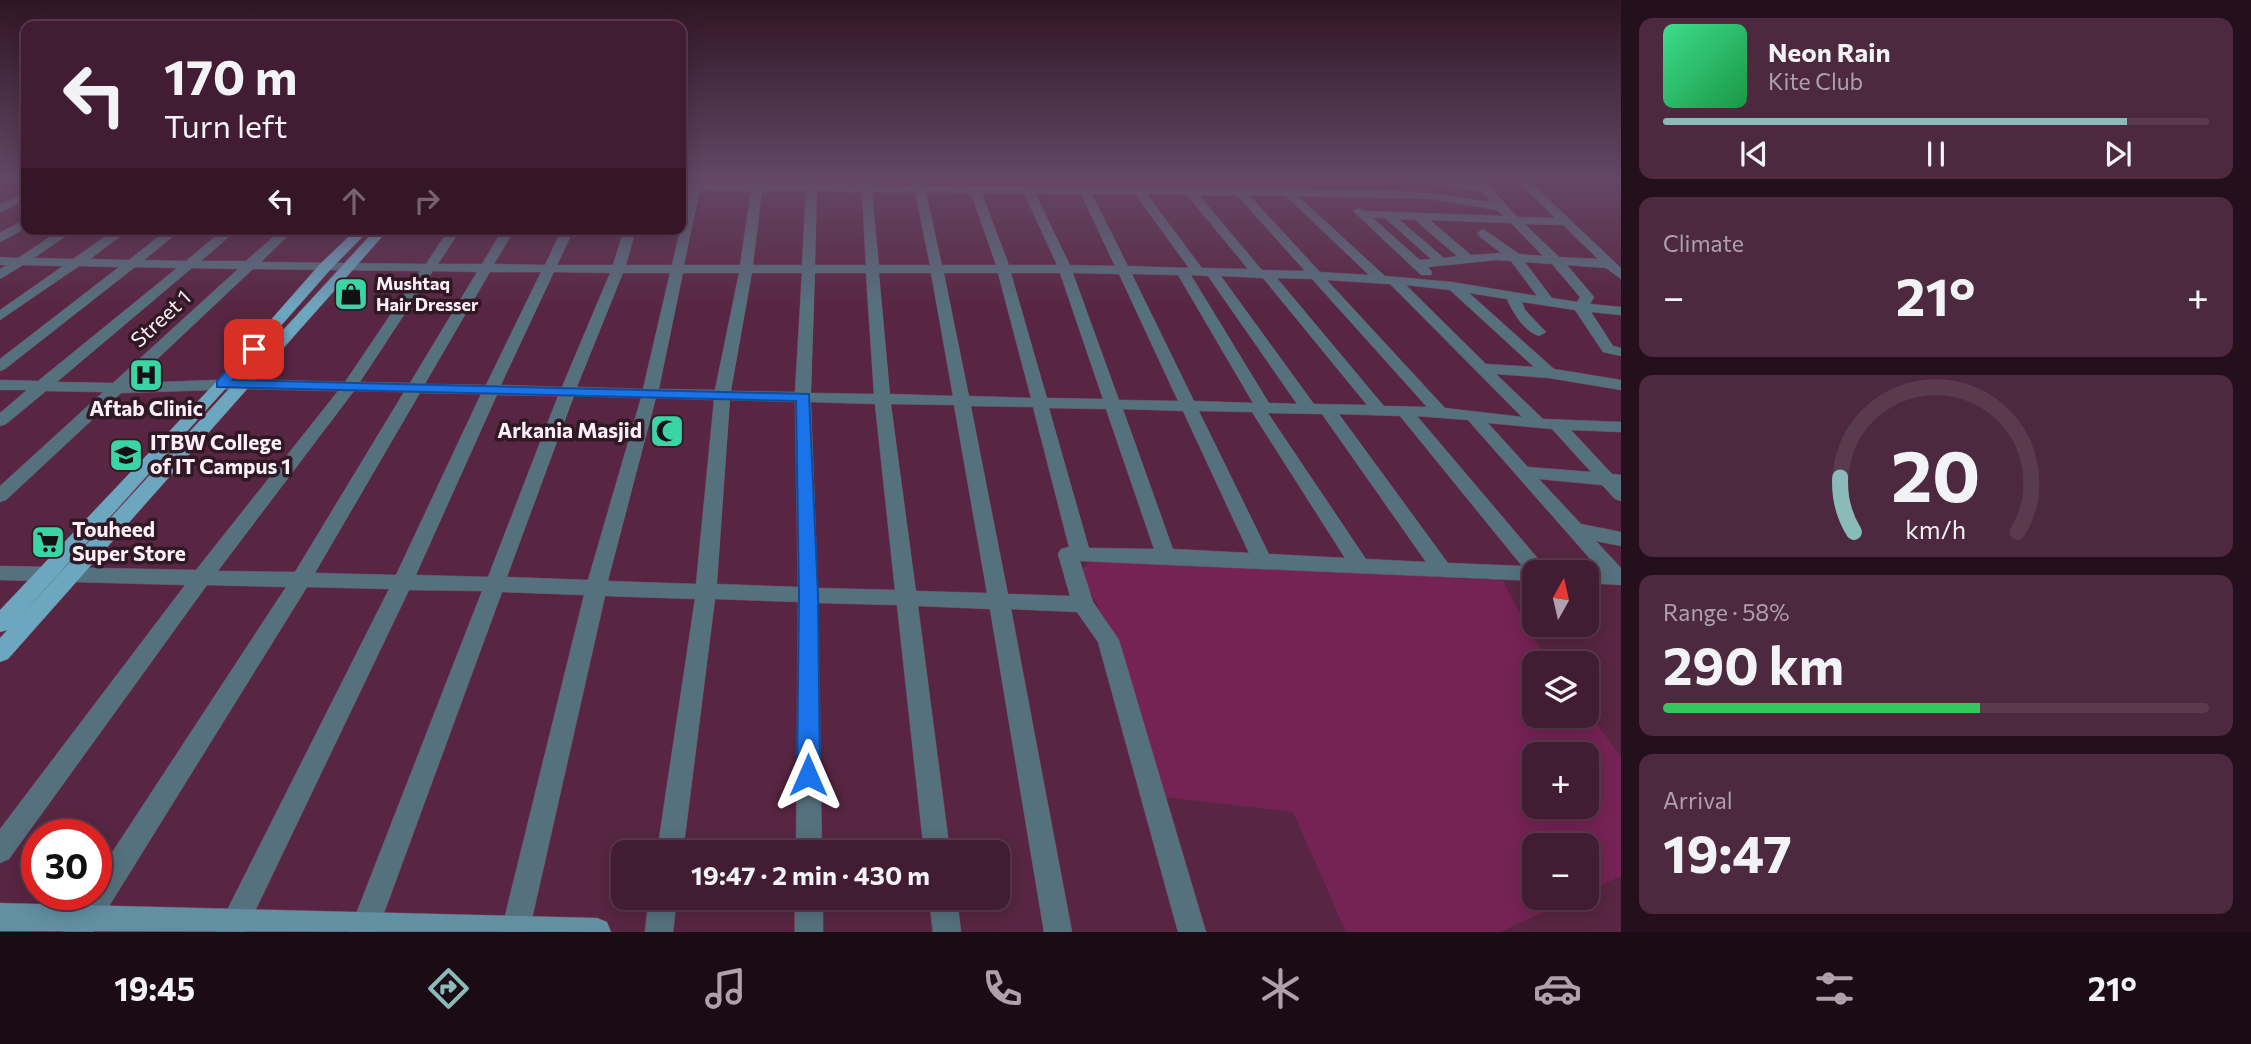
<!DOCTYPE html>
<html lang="en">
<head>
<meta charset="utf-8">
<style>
  body { margin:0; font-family:Commissioner,sans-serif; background:#4c293e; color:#f1f3f6; height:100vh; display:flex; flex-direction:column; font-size:26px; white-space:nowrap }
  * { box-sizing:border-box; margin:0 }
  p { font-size:23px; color:#aea1ac }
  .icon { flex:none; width:38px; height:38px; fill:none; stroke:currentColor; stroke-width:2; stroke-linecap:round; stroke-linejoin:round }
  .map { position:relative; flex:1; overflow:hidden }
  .panel { display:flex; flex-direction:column; gap:18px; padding:18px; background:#240f1c; width:630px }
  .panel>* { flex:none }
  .hud { position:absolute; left:21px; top:21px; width:665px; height:214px; border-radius:14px; box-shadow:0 4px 18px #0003,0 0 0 2px #5a3a4d; background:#421c32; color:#f1f3f6; overflow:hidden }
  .needle { width:46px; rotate:8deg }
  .tools { position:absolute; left:1522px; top:560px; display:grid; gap:14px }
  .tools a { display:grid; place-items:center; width:77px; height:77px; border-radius:14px; background:#421c32; box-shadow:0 4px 18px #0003,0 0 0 2px #5a3a4d; font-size:35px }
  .speed { position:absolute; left:21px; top:819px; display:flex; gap:14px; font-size:35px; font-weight:700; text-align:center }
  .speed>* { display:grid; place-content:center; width:91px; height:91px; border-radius:50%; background:#421c32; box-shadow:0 4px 18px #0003,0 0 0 2px #5a3a4d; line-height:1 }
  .speed .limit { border:10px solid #d22; background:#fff; color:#111 }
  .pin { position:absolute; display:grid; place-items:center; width:60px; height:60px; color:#fff; margin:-30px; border-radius:14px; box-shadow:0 4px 10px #0006 }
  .me { position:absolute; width:77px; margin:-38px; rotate:0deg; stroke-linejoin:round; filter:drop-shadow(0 0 5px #0008) }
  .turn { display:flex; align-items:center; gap:24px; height:147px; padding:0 28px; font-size:32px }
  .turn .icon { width:91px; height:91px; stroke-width:2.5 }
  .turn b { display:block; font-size:49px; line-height:60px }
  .lanes { display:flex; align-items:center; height:66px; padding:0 28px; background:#0003; justify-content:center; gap:35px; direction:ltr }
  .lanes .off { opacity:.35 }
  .big { font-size:52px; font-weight:700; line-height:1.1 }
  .panel .card { flex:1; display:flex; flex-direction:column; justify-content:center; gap:10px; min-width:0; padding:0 24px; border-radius:14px; background:#4c293e }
  .panel .dial { align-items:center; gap:0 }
  .dial svg { height:182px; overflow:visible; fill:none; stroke:#5a3a4d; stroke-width:7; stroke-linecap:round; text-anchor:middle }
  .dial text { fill:#f1f3f6; stroke:none }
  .song { display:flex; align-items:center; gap:21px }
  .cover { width:84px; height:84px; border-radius:10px; background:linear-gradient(135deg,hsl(150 70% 55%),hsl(140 70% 35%)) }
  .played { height:7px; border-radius:4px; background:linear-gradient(90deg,#8bbbb9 85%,#5a3a4d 85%) }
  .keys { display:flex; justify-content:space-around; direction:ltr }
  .heat { display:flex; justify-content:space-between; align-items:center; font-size:38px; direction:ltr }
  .charge { height:10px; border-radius:5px; background:linear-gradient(90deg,#34c759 58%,#5a3a4d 0) }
  .trip { position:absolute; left:611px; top:840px; width:399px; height:70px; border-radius:14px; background:#421c32; box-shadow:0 4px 18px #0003,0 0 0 2px #5a3a4d; font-weight:700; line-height:70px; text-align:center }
  .dock { display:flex; height:112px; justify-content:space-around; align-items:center; background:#1a0b14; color:#aea1ac }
  .dock .icon { width:49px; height:49px }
  .dock .selected { color:#8bbbb9 }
  .dock b { font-size:32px; color:#f1f3f6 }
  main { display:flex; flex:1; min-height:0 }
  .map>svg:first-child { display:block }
  .green { fill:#752354; fill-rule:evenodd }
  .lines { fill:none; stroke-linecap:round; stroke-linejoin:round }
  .street-casing { stroke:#73465f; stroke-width:1 }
  .secondary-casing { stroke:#73465f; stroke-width:1 }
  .primary-casing { stroke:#73465f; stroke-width:1 }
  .street { fill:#56717e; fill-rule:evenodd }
  .secondary { fill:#638fa3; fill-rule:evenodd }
  .primary { fill:#6da6bf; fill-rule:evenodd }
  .route { fill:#1a73e8; stroke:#114b97; stroke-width:2 }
  .labels { text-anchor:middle; stroke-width:7; stroke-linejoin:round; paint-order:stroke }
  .far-poi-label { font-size:18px; font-weight:bold; fill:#fef0f7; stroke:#301925; text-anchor:start }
  .street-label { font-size:21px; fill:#fef0f7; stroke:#301925 }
  .poi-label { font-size:21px; font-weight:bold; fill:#fef0f7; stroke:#301925; text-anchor:start }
</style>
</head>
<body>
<main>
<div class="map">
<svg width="1621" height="932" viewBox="0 0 1621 932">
  <rect width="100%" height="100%" fill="#582642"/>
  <path class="green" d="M1092 559 1503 581 1535 641 1551 663H1535V716H1587V711L1621 757V876L1587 892V845H1535V898H1574L1500 932H1346L1293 812 1164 797 1121 651 1080 572ZM1535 754H1587V807H1535Z"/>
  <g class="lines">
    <g class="street-casing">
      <g id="street">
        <path d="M0 178H26V181H5Z"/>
        <path d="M753 178H763V184L806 185 807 178H817V185H861V178H871L872 185 913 186 912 178H922L924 186 1384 190 1431 193 1491 202 1481 191 1404 181 1399 178H1431L1475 183 1471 178H1482L1517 217 1555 218 1515 178H1526L1621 268V279L1606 268 1567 265 1594 297 1590 304 1621 307V315L1591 312 1613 346 1621 348V356L1603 352 1575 310 1522 302 1525 310 1546 332 1539 336C1524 331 1513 313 1507 299L1469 293 1554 369 1621 380V390L1549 378 1496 374 1543 419 1621 422V432L1571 430 1612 474 1621 475V501L1615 499 1602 485 1539 479 1581 524 1621 532V546L1596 541 1621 568V585L1587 583V572L1580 571 1599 569 1468 420 1417 416 1545 567 1548 572H1535V581L1080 561 1093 602 1119 640 1206 932H1178L1098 642 1077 612 1011 609 1072 932H1044L990 609 918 606 950 852H924L897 605 818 603 822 852H796L798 602 715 599 683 852H657L695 599 605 596 529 932H501L584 595 502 592 377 932H349L482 591 409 590 245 932H216L389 589 307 587 93 932H63L85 894H96V877L286 587 207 585 9 859 0 863V829L185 585 0 580V566L196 570 338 391 243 389 121 393 6 500 0 502V486L103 392 46 391 6 424 0 426V413L27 390H0V380L38 381 177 268 135 267 5 369 0 371V359L119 267 79 266 0 320V310L63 266 23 265 0 279V269L7 265H0V257L18 258 62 229H76L34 258 73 259 116 229H130L90 259 129 260 168 229H182L144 260 186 261 224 229H238L201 261H246L282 229H295L261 262 426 264 449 229H461L438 264H482L503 229H515L494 264 545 265 562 229H574L557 265H613L624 229H636L626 265H672L689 190H681V184H752ZM700 190 751 191 740 265H684ZM762 191H806L802 265H753ZM817 191 862 192 866 265H815ZM872 192H915L930 265H879ZM926 192 971 193 996 265H942ZM982 193H1024L1057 265H1009ZM1035 193 1081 194 1115 266 1070 265ZM1092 194H1135L1189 268 1128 266ZM1147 194 1187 195 1248 269 1202 268ZM1199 195H1237L1305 271 1262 270ZM1249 195H1285L1369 275 1320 272ZM1298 196 1431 199 1497 210 1504 216 1365 211 1359 208 1353 211 1421 275H1431L1432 272 1428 267 1496 260 1511 261 1537 296 1452 282 1385 276ZM1373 218H1385L1431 259 1420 260ZM1399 219 1415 220 1457 256 1444 258ZM1430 220 1511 223 1543 256 1519 254 1483 229 1477 233 1479 236 1501 253 1471 255ZM1525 224 1563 225 1598 259 1559 257ZM1525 262 1552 264 1580 297 1577 302 1552 298ZM192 268 238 269 113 383 57 382ZM253 269 420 271 345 382 243 379 132 383ZM433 271 477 272 410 383 360 382ZM490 272H541L486 385 425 384ZM554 272 610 273 562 387 501 385ZM623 273H670L643 389 577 387ZM683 273H739L715 390 659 389ZM752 273H802L795 392 731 391ZM815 273H866L874 394 811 393ZM879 273H931L953 396 890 394ZM944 273H998L1031 398 969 396ZM1011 273H1060L1103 399 1047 398ZM1073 273 1119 274 1178 401 1119 400ZM1132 274 1178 275 1253 403 1194 401ZM1191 275 1208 276 1297 404 1269 403ZM1221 276 1263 278 1367 405 1314 404ZM1277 278 1312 279 1427 407 1384 406ZM1327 280 1390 284 1522 417 1445 408ZM1406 285 1450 290 1534 367 1486 364ZM354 391 404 392 295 572 218 571ZM420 393 481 394 396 575 315 573ZM497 395 558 396 488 577 416 575ZM574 396 641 398 588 580 507 577ZM656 398 714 400 696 584 608 581ZM730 400 795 402 798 587 717 584ZM811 402 875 404 895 590 818 588ZM891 404 954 405 987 593 916 591ZM971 406 1033 407 1069 547 1061 549 1058 554 1070 596 1008 594ZM1049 408 1106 409 1154 549 1089 548ZM1123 409 1183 411 1249 553 1173 549ZM1199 411 1252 412 1345 558 1269 554ZM1268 413 1322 414 1426 562 1366 559ZM1339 414 1400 416 1522 566 1448 563ZM1488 423 1552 429 1591 472 1528 467Z"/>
        <path d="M26 192V199L0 213V205Z"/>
        <path d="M26 219V228L0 242V233Z"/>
        <path d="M649 898H677L673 932H645Z"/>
        <rect x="795" y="898" width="28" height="34"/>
        <path d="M929 898H957L961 932H933Z"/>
      </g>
    </g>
    <g class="secondary-casing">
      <path id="secondary" d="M0 903 597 918 607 922 611 932 0 931Z"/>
    </g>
    <g class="primary-casing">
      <g id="primary">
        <path d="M357 229H370L330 270 227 387 8 630 0 632V610L217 381 320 264Z"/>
        <path d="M376 229H389L8 659 0 662V638Z"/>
      </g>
    </g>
    <use href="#street" class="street"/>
    <use href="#secondary" class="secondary"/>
    <use href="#primary" class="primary"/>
  </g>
  <linearGradient id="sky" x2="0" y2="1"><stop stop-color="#301524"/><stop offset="0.58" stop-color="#644765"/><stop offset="1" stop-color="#644765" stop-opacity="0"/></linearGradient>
  <rect width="1621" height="308" fill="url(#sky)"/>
  <path class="route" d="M254 345 260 349 233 380 809 394 818 595 820 775 817 782 808 785 800 782 797 775 799 595 796 401 217 387V381L249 346Z"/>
  <defs>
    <g id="shop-square" transform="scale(1.75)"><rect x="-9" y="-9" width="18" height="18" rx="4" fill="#3bd4a4" stroke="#301925"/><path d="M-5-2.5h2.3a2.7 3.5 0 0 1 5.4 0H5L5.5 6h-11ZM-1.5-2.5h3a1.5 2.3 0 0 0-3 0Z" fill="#111"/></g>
    <g id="hospital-square" transform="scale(1.75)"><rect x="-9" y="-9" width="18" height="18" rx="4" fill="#3bd4a4" stroke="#301925"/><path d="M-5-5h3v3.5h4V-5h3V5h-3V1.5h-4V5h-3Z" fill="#111"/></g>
    <g id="mosque-square" transform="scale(1.75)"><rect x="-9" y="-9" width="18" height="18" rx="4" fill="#3bd4a4" stroke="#301925"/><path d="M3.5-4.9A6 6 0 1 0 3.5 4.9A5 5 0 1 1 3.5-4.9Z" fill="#111"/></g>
    <g id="university-square" transform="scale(1.75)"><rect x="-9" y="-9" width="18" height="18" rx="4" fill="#3bd4a4" stroke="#301925"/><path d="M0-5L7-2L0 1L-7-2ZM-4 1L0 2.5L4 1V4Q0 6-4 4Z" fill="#111"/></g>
    <g id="supermarket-square" transform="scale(1.75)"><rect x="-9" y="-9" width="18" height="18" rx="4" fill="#3bd4a4" stroke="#301925"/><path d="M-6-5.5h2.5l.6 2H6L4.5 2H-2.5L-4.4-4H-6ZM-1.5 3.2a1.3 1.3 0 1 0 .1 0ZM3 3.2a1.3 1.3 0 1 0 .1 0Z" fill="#111"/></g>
  </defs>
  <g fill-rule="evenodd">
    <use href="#shop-square" x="351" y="294"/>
    <use href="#hospital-square" x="146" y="375"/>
    <use href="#mosque-square" x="667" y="431"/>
    <use href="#university-square" x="126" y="455"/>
    <use href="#supermarket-square" x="48" y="542"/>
  </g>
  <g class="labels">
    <g class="far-poi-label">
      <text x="376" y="290">Mushtaq<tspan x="376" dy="21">Hair Dresser</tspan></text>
    </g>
    <g class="street-label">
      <text transform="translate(161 319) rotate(-43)" y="7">Street 1</text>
    </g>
    <g class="poi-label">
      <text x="146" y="416" text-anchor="middle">Aftab Clinic</text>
      <text x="642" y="438" text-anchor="end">Arkania Masjid</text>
      <text x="150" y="450">ITBW College<tspan x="150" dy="24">of IT Campus 1</tspan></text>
      <text x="72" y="537">Touheed<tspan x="72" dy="24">Super Store</tspan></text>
    </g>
  </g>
</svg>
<div class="tools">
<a><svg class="needle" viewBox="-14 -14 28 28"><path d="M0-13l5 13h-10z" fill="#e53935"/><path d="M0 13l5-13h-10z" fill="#aea1ac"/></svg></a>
<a><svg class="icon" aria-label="layers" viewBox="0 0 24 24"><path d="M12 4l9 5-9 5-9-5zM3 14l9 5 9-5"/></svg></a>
<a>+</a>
<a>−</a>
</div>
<div class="speed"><div class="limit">30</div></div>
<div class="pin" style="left:254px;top:349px;background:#d93025"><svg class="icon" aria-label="arrive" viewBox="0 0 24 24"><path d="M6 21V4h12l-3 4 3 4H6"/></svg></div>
<svg class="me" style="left:808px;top:775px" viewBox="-20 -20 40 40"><path d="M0-17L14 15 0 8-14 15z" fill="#1a73e8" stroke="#fff" stroke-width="4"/></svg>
<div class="trip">19:47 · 2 min · 430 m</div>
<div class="hud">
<div class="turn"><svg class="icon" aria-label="left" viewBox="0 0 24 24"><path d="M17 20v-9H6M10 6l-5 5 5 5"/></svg><div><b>170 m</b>Turn left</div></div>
<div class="lanes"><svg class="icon" aria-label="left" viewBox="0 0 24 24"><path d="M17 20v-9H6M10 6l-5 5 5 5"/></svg><svg class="icon off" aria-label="ahead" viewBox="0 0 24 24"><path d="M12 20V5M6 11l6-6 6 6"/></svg><svg class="icon off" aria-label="right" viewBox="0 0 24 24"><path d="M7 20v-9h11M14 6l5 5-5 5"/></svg></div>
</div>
</div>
<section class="panel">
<div class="card">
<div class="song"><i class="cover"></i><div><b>Neon Rain</b><p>Kite Club</p></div></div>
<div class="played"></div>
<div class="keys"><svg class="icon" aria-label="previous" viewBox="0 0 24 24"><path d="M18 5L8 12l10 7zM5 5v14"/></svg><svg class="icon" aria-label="pause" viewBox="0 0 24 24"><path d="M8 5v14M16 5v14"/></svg><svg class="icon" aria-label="next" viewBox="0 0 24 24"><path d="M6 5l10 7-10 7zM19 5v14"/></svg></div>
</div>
<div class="card"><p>Climate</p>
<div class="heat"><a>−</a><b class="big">21°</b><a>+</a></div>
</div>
<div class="card dial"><svg viewBox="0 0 100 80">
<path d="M14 69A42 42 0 1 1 86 69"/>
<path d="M14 69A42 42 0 0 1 8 45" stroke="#8bbbb9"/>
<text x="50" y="56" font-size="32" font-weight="700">20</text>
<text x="50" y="72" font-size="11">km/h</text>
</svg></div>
<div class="card"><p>Range · 58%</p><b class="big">290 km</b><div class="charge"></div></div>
<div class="card"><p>Arrival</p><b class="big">19:47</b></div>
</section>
</main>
<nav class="dock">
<b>19:45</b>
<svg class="icon selected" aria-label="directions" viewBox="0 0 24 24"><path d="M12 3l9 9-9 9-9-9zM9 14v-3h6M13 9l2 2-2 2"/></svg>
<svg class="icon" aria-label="music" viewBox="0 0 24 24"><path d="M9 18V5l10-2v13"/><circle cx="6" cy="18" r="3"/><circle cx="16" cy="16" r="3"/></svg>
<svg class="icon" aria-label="phone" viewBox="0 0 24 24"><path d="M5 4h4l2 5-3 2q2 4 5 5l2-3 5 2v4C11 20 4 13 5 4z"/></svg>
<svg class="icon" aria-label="climate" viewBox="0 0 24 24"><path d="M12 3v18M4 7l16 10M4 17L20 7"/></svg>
<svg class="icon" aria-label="car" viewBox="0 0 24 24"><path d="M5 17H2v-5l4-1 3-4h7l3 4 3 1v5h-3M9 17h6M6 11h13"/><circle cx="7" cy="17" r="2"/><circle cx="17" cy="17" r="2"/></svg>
<svg class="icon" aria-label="filters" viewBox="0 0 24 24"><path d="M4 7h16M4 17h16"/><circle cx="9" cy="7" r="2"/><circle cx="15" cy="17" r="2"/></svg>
<b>21°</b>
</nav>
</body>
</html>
